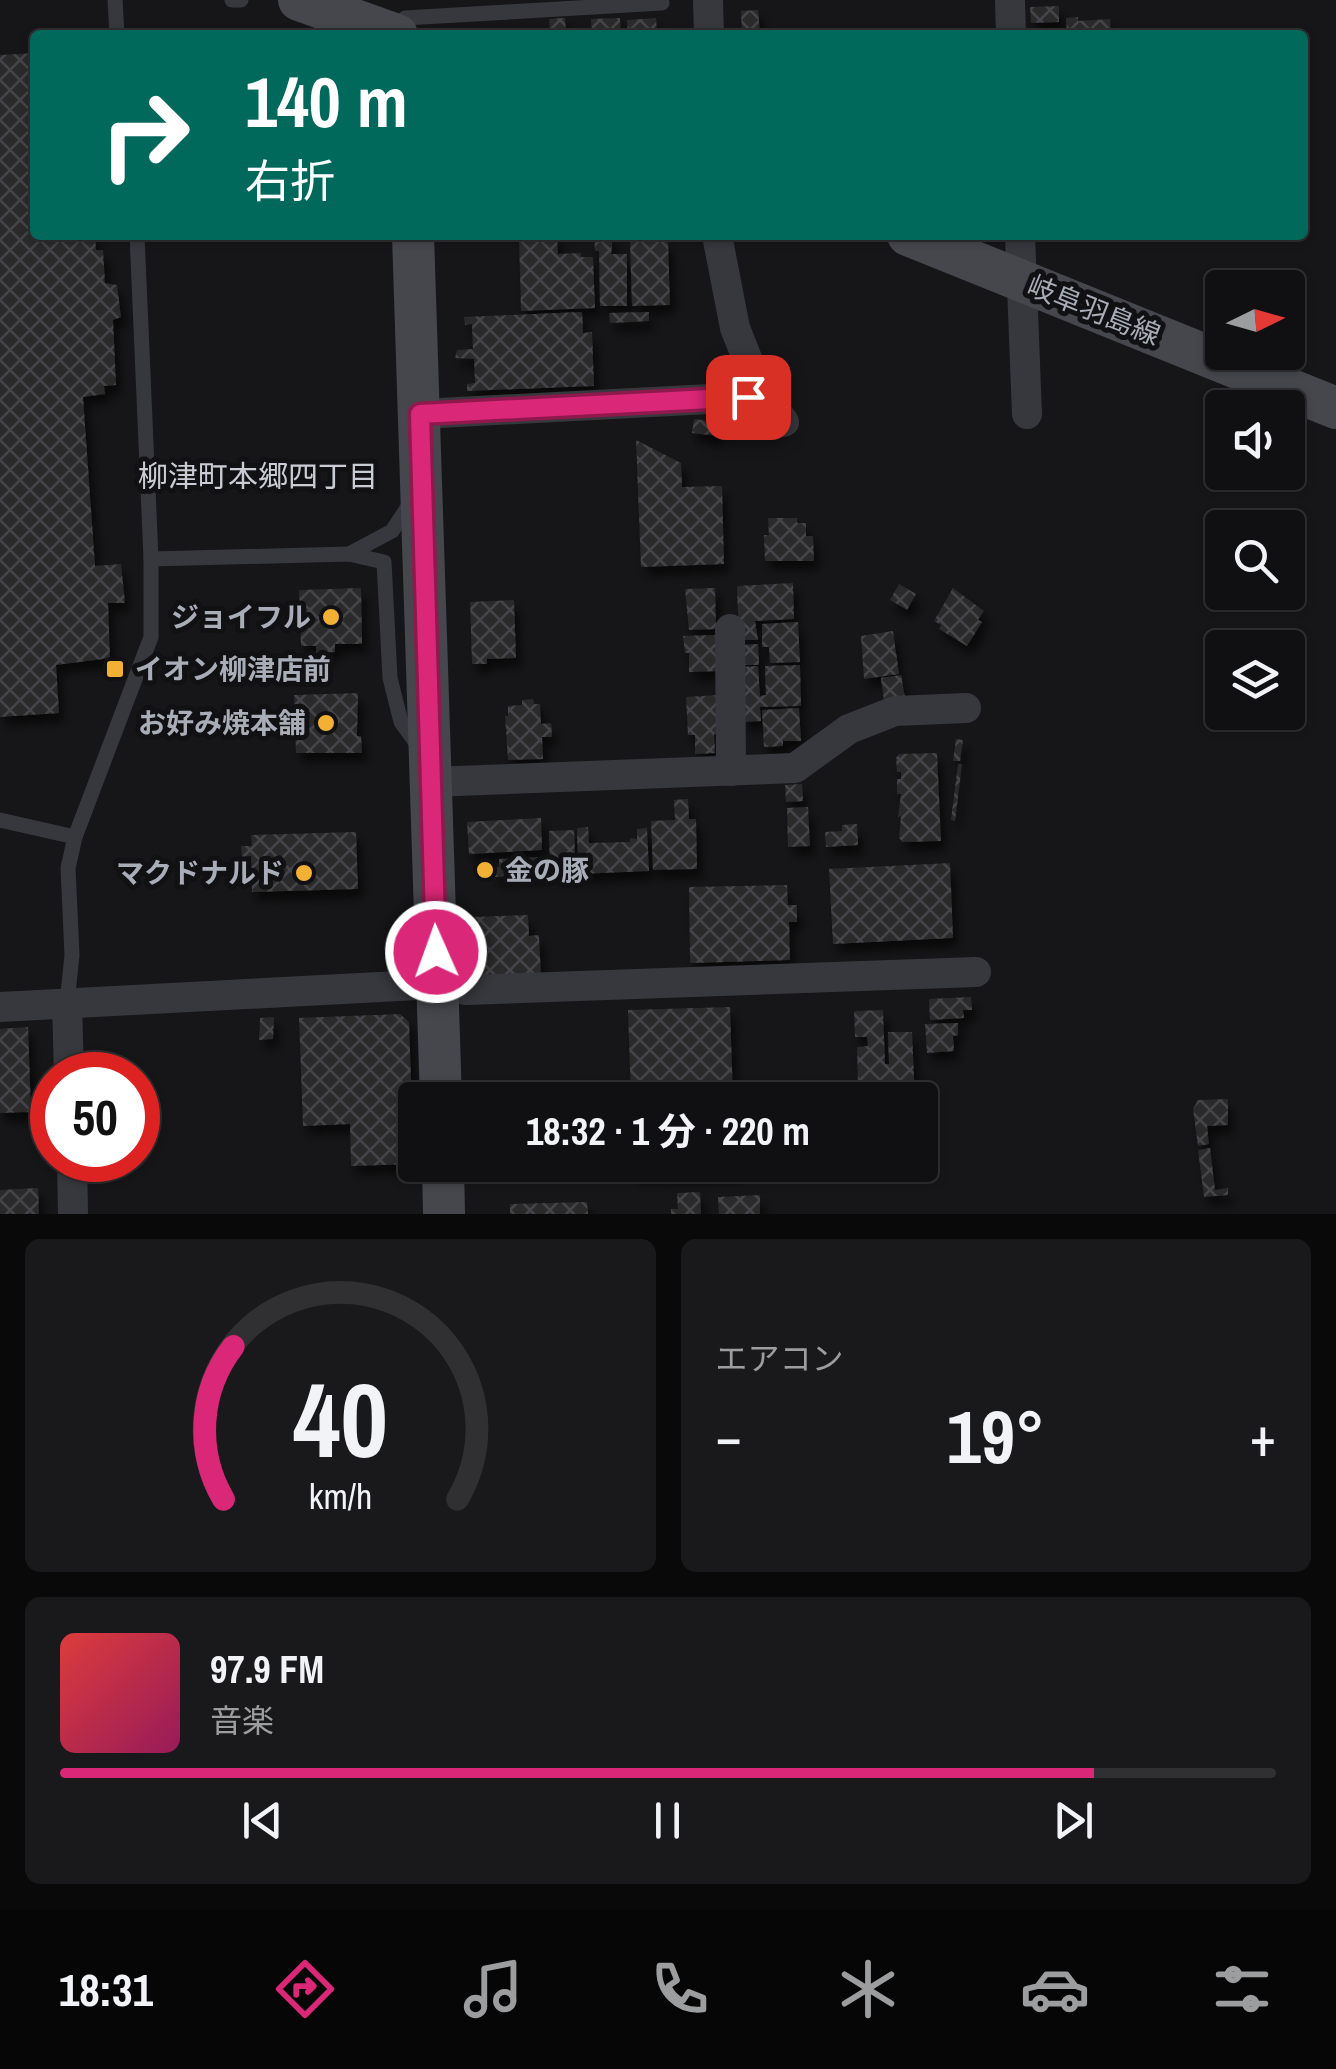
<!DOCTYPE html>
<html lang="ja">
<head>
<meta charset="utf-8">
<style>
  body { margin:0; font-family:"Archivo Narrow","Noto Sans JP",sans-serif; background:#19191b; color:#f1f3f6; height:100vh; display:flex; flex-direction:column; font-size:38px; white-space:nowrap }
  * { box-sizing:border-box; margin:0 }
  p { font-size:32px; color:#9c9d9f }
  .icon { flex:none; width:55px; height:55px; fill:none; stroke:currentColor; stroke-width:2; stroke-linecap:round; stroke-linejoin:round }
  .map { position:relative; height:1214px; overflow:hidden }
  .side { display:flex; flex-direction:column; gap:25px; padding:25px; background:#09090a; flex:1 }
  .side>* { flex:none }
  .banner { position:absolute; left:30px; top:30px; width:1278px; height:210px; border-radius:10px; box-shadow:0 2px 8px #0004,0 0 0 2px #303032; background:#00695c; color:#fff; overflow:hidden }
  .needle { width:65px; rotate:85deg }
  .buttons { position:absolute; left:1205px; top:270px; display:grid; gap:20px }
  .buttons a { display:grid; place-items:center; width:100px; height:100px; border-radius:10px; background:#101012; box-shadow:0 2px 8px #0004,0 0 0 2px #303032; font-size:50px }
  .speed { position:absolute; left:30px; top:1052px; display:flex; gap:20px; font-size:50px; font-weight:700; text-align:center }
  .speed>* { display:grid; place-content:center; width:130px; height:130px; border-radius:50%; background:#101012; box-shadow:0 2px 8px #0004,0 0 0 2px #303032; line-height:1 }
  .speed .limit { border:15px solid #d22; background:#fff; color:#111 }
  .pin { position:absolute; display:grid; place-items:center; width:85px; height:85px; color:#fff; margin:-42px; border-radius:20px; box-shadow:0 5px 15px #0006 }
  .me { position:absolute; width:110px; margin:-55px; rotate:358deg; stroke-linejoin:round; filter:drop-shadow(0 0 8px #0008) }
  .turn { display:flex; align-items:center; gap:35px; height:210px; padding:0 50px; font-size:45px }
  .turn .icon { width:130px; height:130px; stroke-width:2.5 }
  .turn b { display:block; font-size:70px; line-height:85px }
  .big { font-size:75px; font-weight:700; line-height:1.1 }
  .side .widget { flex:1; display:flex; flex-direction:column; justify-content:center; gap:15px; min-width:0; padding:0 35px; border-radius:15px; background:#19191b }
  .side .dial { align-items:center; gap:0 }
  .dial svg { height:260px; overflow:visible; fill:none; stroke:#303032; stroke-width:7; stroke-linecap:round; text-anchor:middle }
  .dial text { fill:#f1f3f6; stroke:none }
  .song { display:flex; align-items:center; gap:30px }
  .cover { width:120px; height:120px; border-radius:15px; background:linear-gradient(135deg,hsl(0 70% 55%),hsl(330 70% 35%)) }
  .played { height:10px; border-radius:5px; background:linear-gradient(90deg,#db2777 85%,#303032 85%) }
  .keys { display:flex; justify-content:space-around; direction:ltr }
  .heat { display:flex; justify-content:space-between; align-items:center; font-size:55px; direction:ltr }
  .side .tiles { flex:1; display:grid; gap:25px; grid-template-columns:1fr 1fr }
  .widget:last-child { grid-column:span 2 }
  .trip { position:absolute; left:398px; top:1082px; width:540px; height:100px; border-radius:10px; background:#101012; box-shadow:0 2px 8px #0004,0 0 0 2px #303032; font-weight:700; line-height:100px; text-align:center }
  .menu { display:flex; height:160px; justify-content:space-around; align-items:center; background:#060607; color:#9c9d9f }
  .menu .icon { width:70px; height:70px }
  .menu .on { color:#db2777 }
  .menu b { font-size:45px; color:#f1f3f6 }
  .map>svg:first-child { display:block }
  .building { fill:url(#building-cross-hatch); filter:url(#shadow) }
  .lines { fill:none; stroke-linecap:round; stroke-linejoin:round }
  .service { stroke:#37383d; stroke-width:15 }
  .minor { stroke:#37383d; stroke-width:30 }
  .secondary { stroke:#45474d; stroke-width:42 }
  .secondary-bridge { stroke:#45474d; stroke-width:42 }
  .route-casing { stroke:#8e194d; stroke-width:25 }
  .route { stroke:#db2777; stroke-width:18 }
  .poi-dot { fill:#f2b134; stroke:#111113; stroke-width:4 }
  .labels { text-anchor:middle; stroke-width:10; stroke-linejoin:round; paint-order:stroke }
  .street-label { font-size:28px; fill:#a8adb8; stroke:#111113 }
  .poi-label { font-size:28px; font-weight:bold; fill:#a8adb8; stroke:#111113; text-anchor:end }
  .neighbourhood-label { font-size:30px; fill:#c9ccd4; stroke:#111113 }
</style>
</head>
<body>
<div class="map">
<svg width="1336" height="1214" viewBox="0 0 1336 1214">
  <defs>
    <pattern id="building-cross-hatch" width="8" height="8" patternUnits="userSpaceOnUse" patternTransform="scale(2.5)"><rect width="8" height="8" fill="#29292c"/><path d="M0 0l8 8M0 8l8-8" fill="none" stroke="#454548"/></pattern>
    <filter id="shadow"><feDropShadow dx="5" dy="9" stdDeviation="5" flood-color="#0009"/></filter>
  </defs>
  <rect width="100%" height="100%" fill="#161618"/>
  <g class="building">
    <path d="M1059 6V22L1031 23 1030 7Z"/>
    <path d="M758 10 760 35H742L741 11Z"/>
    <path d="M1078 17V21L1110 19 1111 35H1067L1066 18Z"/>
    <path d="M565 18 566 35H550L549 19Z"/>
    <path d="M620 18 621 35H592L591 19Z"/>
    <path d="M656 18 657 35H628L627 20Z"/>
    <path d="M35 53V235H95L96 250H103L105 283 117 285 121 317 113 320 116 385 104 386 105 394 83 397 95 566 121 564 125 603H108L110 658 56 665 59 713 0 717V55Z"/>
    <path d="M557 235 558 254 581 253V257H593L595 308 521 311 519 237Z"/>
    <path d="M613 236 611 254H627V306H600L599 251H595L594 237Z"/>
    <path d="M668 241 670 305 632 306 630 242Z"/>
    <path d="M582 312 583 333 592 332 594 386 467 391V384L475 383 474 359 455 358 457 350 473 349 472 324 465 325 464 317Z"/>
    <path d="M649 312V321L610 323 609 313Z"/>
    <path d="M694 419 719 422 718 436 692 433Z"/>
    <path d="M636 440 681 463 682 487 722 486 724 564 641 567Z"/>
    <path d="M768 518H797V523H806V536H813L814 561H765L764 535H769Z"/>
    <path d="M793 583 794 619 755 621 758 640H739L737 586Z"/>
    <path d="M899 584 916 594 907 610 890 600Z"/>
    <path d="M361 588 362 644H335V652L316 653V646H301L299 590Z"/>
    <path d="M715 588 716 629 689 630 685 589Z"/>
    <path d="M953 588 984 611 978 620 982 622 967 646 939 629 941 625 934 621Z"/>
    <path d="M514 600 516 658 487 659V664H472L470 602Z"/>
    <path d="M798 622 800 662 770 663 769 647H762V624Z"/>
    <path d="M893 631 899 674 864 679 861 636Z"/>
    <path d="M716 635 718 671 689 672V653H685L683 636Z"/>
    <path d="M758 644 759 665H739V645Z"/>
    <path d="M800 665 801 706 760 707 761 721 743 722 741 667 758 666 760 696 766 695 765 666Z"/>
    <path d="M901 675 905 698 884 701 881 678Z"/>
    <path d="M358 693 357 736H361L362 753H296L294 695Z"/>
    <path d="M718 695 719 734H714L715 753 695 754V735H688L686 697Z"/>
    <path d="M533 699 534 704H540L541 724 551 723 552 737H542L543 759 508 760 505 716H508V706L522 705V700Z"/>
    <path d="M799 708 801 741H783V746L764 747 762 710Z"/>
    <path d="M956 739 963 740 960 761H953Z"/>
    <path d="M937 753 941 841 903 842 899 838 901 816 898 817 901 794H897V779H901V772H897L896 758 899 754Z"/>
    <path d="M958 764H962L955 821 951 820Z"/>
    <path d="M802 784 803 801 786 802 785 785Z"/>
    <path d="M688 799 689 819H696L697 869 653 870 651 821 675 820 674 800Z"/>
    <path d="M808 807 810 846 788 847 787 808Z"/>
    <path d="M541 818 542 850 469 854 467 822Z"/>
    <path d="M857 824 858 845 826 847 825 832 842 831V825Z"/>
    <path d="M588 827 589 843 630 842V838L637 839V829L647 828 649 871 578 874 577 828Z"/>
    <path d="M574 830 576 873 550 874 549 831Z"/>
    <path d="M356 832 358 889 252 892 251 856 242 857 241 846H252L251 835Z"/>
    <path d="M543 857 544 874 494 877V867H499V859Z"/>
    <path d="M950 863 953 938 833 944 829 869Z"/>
    <path d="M787 885 788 905H797V922H789L790 960 690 963 689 887Z"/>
    <path d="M528 915 529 936 539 935 541 976 477 975 476 961H467L466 926H473L472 917Z"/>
    <path d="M971 997 972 1010H963L964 1018 930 1020 929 999Z"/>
    <path d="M730 1007 733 1100H631L628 1010Z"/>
    <path d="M883 1010 885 1064H889L888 1032H912L915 1100H890L886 1082 858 1083 857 1047 868 1046 867 1037H855L854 1011Z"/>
    <path d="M400 1014 409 1022 414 1164 351 1166 350 1124 303 1126 299 1018Z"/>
    <path d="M274 1017 273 1039 259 1040 260 1018Z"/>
    <path d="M958 1023V1035L953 1036 954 1051 927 1053 925 1024Z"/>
    <path d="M28 1027 31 1112 0 1113V1029Z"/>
    <path d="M1228 1099V1125L1207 1126 1209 1144 1198 1146 1193 1109 1198 1100Z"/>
    <path d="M1210 1148 1215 1190 1228 1188V1195L1204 1197 1198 1150Z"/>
    <path d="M633 1165H735V1172L633 1174Z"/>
    <path d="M38 1188 39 1214H0V1190Z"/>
    <path d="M700 1192 701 1214H671V1209H678L677 1193Z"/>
    <path d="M760 1195V1214H719L718 1197Z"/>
    <path d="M587 1202 588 1214H510V1204Z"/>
  </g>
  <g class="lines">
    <g class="service">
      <path d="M115 0 117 35"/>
      <path d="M232 0H241"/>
      <path d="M405 18 662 3"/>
      <path d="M137 235 151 559 349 554 384 562 390 678 401 722 420 748"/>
      <path d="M349 554 392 531 410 504"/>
      <path d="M0 820 75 837"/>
      <path d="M67 1003 72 955 68 868 75 837 151 637V559"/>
    </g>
    <g class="minor">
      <path d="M708 0 709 35"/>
      <path d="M1010 0 1011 35"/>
      <path d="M717 235 735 328 760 391 784 422"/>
      <path d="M1020 235 1027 414"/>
      <path d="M420 414 748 397 760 391"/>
      <path d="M730 629 731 771"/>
      <path d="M431 782 795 768 849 729 895 711 966 708"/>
      <path d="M67 1003 69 1075"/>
      <path d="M0 1007 437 984 466 990 976 972"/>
      <path d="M72 1160 73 1214"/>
    </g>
    <g class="secondary">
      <path d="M299 0 397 35"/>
      <path d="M413 235 441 1100"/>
      <path d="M443 1165 444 1214"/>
    </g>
    <path class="secondary-bridge" d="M908 235 1336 408"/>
  </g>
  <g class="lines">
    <g class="route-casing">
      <path id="route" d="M436 952 420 414 748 397"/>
    </g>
    <use href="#route" class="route"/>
  </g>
  <g class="poi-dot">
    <circle cx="331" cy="617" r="10"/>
    <rect x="105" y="659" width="20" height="20" rx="5"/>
    <circle cx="326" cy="723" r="10"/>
    <circle cx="485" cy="870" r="10"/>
    <circle cx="304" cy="873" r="10"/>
  </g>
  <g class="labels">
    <g class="street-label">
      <text transform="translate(1094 310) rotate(22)" y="10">岐阜羽島線</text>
    </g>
    <g class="poi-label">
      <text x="311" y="627">ジョイフル</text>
      <text x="135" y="679" text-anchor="start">イオン柳津店前</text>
      <text x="306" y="733">お好み焼本舗</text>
      <text x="505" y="880" text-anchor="start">金の豚</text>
      <text x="284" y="883">マクドナルド</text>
    </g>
    <g class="neighbourhood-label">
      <text x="258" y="487">柳津町本郷四丁目</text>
    </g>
  </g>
</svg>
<div class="buttons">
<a><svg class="needle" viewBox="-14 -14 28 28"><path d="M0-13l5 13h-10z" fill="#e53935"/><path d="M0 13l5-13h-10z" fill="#9c9d9f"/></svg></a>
<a><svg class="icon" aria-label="sound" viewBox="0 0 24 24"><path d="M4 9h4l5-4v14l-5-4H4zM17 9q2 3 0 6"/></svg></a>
<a><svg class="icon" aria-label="search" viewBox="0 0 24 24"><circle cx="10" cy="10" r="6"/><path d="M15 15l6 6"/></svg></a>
<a><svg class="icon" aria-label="layers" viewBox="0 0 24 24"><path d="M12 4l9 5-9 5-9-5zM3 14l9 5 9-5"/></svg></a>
</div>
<div class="speed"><div class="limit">50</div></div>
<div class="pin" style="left:748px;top:397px;background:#d93025"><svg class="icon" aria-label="arrive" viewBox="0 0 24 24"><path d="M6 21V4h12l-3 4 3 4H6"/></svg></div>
<svg class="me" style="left:436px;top:952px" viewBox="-20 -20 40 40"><circle r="17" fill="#db2777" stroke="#fff" stroke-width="3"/><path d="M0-11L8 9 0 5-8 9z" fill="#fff"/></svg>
<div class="trip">18:32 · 1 分 · 220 m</div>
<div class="banner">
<div class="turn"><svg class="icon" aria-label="right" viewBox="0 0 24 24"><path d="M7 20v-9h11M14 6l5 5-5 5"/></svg><div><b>140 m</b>右折</div></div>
</div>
</div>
<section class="side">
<div class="tiles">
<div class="widget dial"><svg viewBox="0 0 100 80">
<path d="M14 69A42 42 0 1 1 86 69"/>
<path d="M14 69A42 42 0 0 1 17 22" stroke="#db2777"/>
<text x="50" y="56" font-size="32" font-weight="700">40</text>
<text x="50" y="72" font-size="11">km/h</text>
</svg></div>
<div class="widget"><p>エアコン</p>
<div class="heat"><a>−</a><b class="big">19°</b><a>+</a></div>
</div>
<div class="widget">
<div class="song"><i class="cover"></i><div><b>97.9 FM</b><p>音楽</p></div></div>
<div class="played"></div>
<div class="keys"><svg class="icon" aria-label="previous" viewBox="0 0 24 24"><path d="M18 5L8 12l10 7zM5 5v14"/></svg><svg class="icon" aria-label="pause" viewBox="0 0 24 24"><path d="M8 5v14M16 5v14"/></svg><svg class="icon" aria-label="next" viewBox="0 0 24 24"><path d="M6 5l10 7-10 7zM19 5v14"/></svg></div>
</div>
</div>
</section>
<nav class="menu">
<b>18:31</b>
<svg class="icon on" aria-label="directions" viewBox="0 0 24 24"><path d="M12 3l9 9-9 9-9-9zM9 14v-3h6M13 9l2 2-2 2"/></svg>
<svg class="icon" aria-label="music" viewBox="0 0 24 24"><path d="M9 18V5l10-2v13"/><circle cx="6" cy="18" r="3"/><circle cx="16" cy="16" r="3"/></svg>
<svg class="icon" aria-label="phone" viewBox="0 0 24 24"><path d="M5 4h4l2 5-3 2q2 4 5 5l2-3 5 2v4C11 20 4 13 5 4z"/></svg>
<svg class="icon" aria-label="climate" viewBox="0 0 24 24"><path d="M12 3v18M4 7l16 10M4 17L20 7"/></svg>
<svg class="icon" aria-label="car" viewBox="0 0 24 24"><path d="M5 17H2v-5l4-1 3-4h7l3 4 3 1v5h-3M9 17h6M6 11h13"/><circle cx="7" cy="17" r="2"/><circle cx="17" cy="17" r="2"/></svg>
<svg class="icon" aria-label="filters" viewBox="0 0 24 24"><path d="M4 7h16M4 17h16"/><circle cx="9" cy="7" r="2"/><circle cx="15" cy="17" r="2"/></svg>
</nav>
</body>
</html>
